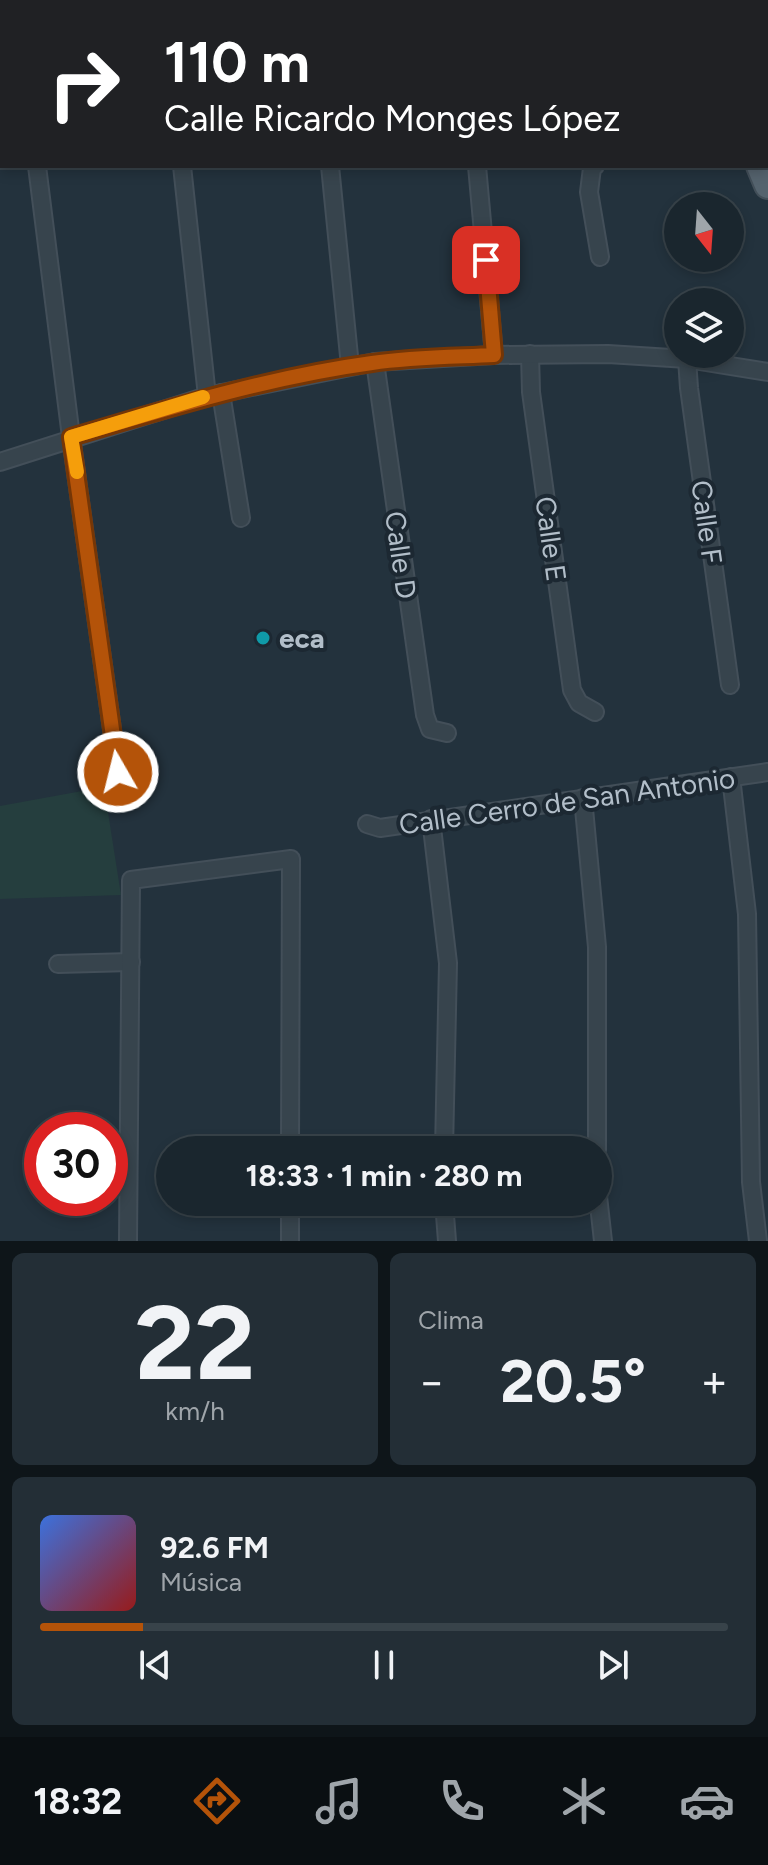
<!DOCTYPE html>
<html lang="es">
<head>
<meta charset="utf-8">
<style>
  body { margin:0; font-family:Figtree,sans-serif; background:#232e36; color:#f1f3f6; height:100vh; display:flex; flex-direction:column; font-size:30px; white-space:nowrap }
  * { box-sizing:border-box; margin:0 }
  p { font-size:26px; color:#9fa5aa }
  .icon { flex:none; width:44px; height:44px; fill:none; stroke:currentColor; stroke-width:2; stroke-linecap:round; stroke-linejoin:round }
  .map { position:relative; height:1241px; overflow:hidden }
  .drawer { display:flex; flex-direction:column; gap:12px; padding:12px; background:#0e1519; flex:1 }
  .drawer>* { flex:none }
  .top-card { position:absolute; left:0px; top:0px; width:768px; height:168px; box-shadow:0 4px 12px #0003,0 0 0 2px #38434a; background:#202124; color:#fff; overflow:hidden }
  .needle { width:52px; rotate:163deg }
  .tools { position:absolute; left:664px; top:192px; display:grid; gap:16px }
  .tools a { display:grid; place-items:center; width:80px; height:80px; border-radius:50%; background:#1a262e; box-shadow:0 4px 12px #0003,0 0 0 2px #38434a; font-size:40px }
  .speed { position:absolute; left:24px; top:1112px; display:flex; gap:16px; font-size:40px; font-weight:700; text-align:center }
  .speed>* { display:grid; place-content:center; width:104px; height:104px; border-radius:50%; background:#1a262e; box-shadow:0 4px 12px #0003,0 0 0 2px #38434a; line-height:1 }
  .speed .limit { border:12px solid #d22; background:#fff; color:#111 }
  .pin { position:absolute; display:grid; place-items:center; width:68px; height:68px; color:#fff; margin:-34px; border-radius:16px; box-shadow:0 4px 12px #0006 }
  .me { position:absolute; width:88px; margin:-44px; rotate:352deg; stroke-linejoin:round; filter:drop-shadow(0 0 6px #0008) }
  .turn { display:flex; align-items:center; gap:28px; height:168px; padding:0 32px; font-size:36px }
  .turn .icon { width:104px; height:104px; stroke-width:2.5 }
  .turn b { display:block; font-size:56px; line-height:68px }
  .big { font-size:60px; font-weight:700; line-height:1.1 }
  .drawer .tile { flex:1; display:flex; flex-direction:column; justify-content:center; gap:12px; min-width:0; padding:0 28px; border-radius:12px; background:#232e36 }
  .drawer .dial { align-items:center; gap:0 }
  .dial b { font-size:104px; line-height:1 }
  .song { display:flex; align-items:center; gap:24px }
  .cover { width:96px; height:96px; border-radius:12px; background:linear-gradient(135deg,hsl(220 70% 55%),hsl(0 70% 35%)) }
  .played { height:8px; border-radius:4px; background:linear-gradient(90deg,#b45309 15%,#38434a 15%) }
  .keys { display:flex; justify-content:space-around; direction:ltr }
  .heat { display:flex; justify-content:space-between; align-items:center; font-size:44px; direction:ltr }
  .drawer .tiles { flex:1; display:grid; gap:12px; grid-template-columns:1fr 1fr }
  .tile:last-child { grid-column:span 2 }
  .trip { position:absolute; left:156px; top:1136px; width:456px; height:80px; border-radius:40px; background:#1a262e; box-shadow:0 4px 12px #0003,0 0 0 2px #38434a; font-weight:700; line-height:80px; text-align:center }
  .tabs { display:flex; height:128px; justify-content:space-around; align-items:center; background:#0a0f12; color:#9fa5aa }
  .tabs .icon { width:56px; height:56px }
  .tabs .selected { color:#b45309 }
  .tabs b { font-size:36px; color:#f1f3f6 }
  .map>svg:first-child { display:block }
  .green { fill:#253e3e }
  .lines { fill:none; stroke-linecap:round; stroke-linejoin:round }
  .street-casing { stroke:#434f59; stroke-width:20 }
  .primary-casing { stroke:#434f59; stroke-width:30 }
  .street { stroke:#37444d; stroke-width:16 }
  .primary { stroke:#55636e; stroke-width:26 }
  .route-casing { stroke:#753606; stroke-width:20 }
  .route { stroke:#b45309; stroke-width:14 }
  .slow { stroke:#f59e0b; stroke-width:14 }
  .culture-dot { fill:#0f9aa8; stroke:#1c2832; stroke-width:3 }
  .labels { text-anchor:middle; stroke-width:8; stroke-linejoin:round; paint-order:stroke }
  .street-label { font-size:28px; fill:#b2bec9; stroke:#1c2832 }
  .poi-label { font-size:28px; font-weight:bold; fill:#b2bec9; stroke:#1c2832; text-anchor:start }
</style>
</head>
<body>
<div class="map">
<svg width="768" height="1241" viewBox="0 0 768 1241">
  <rect width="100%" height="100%" fill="#23323d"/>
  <path class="green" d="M104 787 121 895 0 899V806Z"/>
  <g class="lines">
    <g class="street-casing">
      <g id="street">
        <path d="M732 0 733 2"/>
        <path d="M766 85 768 90"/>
        <path d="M37 166 71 437 118 772"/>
        <path d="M182 166 207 396"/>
        <path d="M330 166 350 366"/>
        <path d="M477 166 494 355"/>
        <path d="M595 166 592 168 589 192 600 257"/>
        <path d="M530 354 531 392 572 690 579 703 595 712"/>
        <path d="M687 359 689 388 730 685"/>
        <path d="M375 362 425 715 430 729 447 733"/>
        <path d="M221 393 241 518"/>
        <path d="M0 462 207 396 375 362 494 355 608 354 687 359 768 372"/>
        <path d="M731 777 747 914 751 1182 758 1241"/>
        <path d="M583 798 597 947V1150"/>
        <path d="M431 819 448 963 444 1150"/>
        <path d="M367 824 380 828 768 772"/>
        <path d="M58 964 131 962"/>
        <path d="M598 1196 603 1241"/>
        <path d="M444 1202 447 1241"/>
        <path d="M128 1241 131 880 291 859 290 1150"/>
        <path d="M290 1241V1202"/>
      </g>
    </g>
    <g class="primary-casing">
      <g id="primary">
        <path d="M695 0 696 2"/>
        <path d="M767 0 768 4"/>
        <path d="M760 166 768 185"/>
      </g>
    </g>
    <use href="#street" class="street"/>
    <use href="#primary" class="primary"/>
  </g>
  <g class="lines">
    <g class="route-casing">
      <path id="route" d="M118 772 71 437C170 408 269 377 372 363 412 357 453 357 494 355L486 260"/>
    </g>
    <use href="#route" class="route"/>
    <path class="slow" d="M77 472 71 437 203 397"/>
  </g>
  <circle class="culture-dot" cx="263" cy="638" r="8"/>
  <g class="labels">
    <g class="street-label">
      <text transform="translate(707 522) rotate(82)" y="10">Calle F</text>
      <text transform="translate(551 539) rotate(82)" y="10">Calle E</text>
      <text transform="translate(401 555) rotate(82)" y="10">Calle D</text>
      <text transform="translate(567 801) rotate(-8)" y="10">Calle Cerro de San Antonio</text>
    </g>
    <g class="poi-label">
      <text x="279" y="648">eca</text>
    </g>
  </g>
</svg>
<div class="tools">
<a><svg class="needle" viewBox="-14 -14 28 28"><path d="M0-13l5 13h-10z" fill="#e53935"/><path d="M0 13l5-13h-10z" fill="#9fa5aa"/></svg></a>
<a><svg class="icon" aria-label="layers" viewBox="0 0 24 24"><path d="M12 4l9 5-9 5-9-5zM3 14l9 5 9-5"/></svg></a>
</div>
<div class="speed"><div class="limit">30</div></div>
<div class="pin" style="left:486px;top:260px;background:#d93025"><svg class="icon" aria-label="arrive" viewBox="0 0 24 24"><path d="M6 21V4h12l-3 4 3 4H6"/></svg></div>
<svg class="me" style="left:118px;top:772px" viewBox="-20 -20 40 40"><circle r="17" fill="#b45309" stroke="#fff" stroke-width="3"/><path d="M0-11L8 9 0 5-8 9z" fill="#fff"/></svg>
<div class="trip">18:33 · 1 min · 280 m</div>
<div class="top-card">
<div class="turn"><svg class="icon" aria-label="right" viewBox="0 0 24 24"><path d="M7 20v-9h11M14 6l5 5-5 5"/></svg><div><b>110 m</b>Calle Ricardo Monges López</div></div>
</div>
</div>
<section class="drawer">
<div class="tiles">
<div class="tile dial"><b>22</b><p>km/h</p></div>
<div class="tile"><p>Clima</p>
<div class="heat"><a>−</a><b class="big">20.5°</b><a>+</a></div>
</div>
<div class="tile">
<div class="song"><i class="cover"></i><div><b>92.6 FM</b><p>Música</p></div></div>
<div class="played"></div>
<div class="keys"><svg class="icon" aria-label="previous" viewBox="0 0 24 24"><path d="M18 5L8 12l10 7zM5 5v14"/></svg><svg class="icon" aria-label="pause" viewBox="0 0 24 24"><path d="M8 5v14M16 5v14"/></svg><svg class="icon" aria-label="next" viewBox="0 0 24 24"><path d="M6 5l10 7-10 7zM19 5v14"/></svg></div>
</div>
</div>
</section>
<nav class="tabs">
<b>18:32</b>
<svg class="icon selected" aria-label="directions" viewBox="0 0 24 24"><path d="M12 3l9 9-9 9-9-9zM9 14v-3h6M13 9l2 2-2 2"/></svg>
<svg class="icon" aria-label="music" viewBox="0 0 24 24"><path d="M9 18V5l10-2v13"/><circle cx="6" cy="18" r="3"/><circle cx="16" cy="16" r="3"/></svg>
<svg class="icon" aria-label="phone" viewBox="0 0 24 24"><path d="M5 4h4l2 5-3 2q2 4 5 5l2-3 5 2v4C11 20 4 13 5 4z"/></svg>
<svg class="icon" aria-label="climate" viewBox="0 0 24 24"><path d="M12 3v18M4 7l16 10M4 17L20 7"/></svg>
<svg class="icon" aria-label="car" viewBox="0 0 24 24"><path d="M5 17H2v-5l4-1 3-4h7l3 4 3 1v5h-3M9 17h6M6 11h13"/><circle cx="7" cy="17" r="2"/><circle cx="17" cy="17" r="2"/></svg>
</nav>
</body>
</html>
